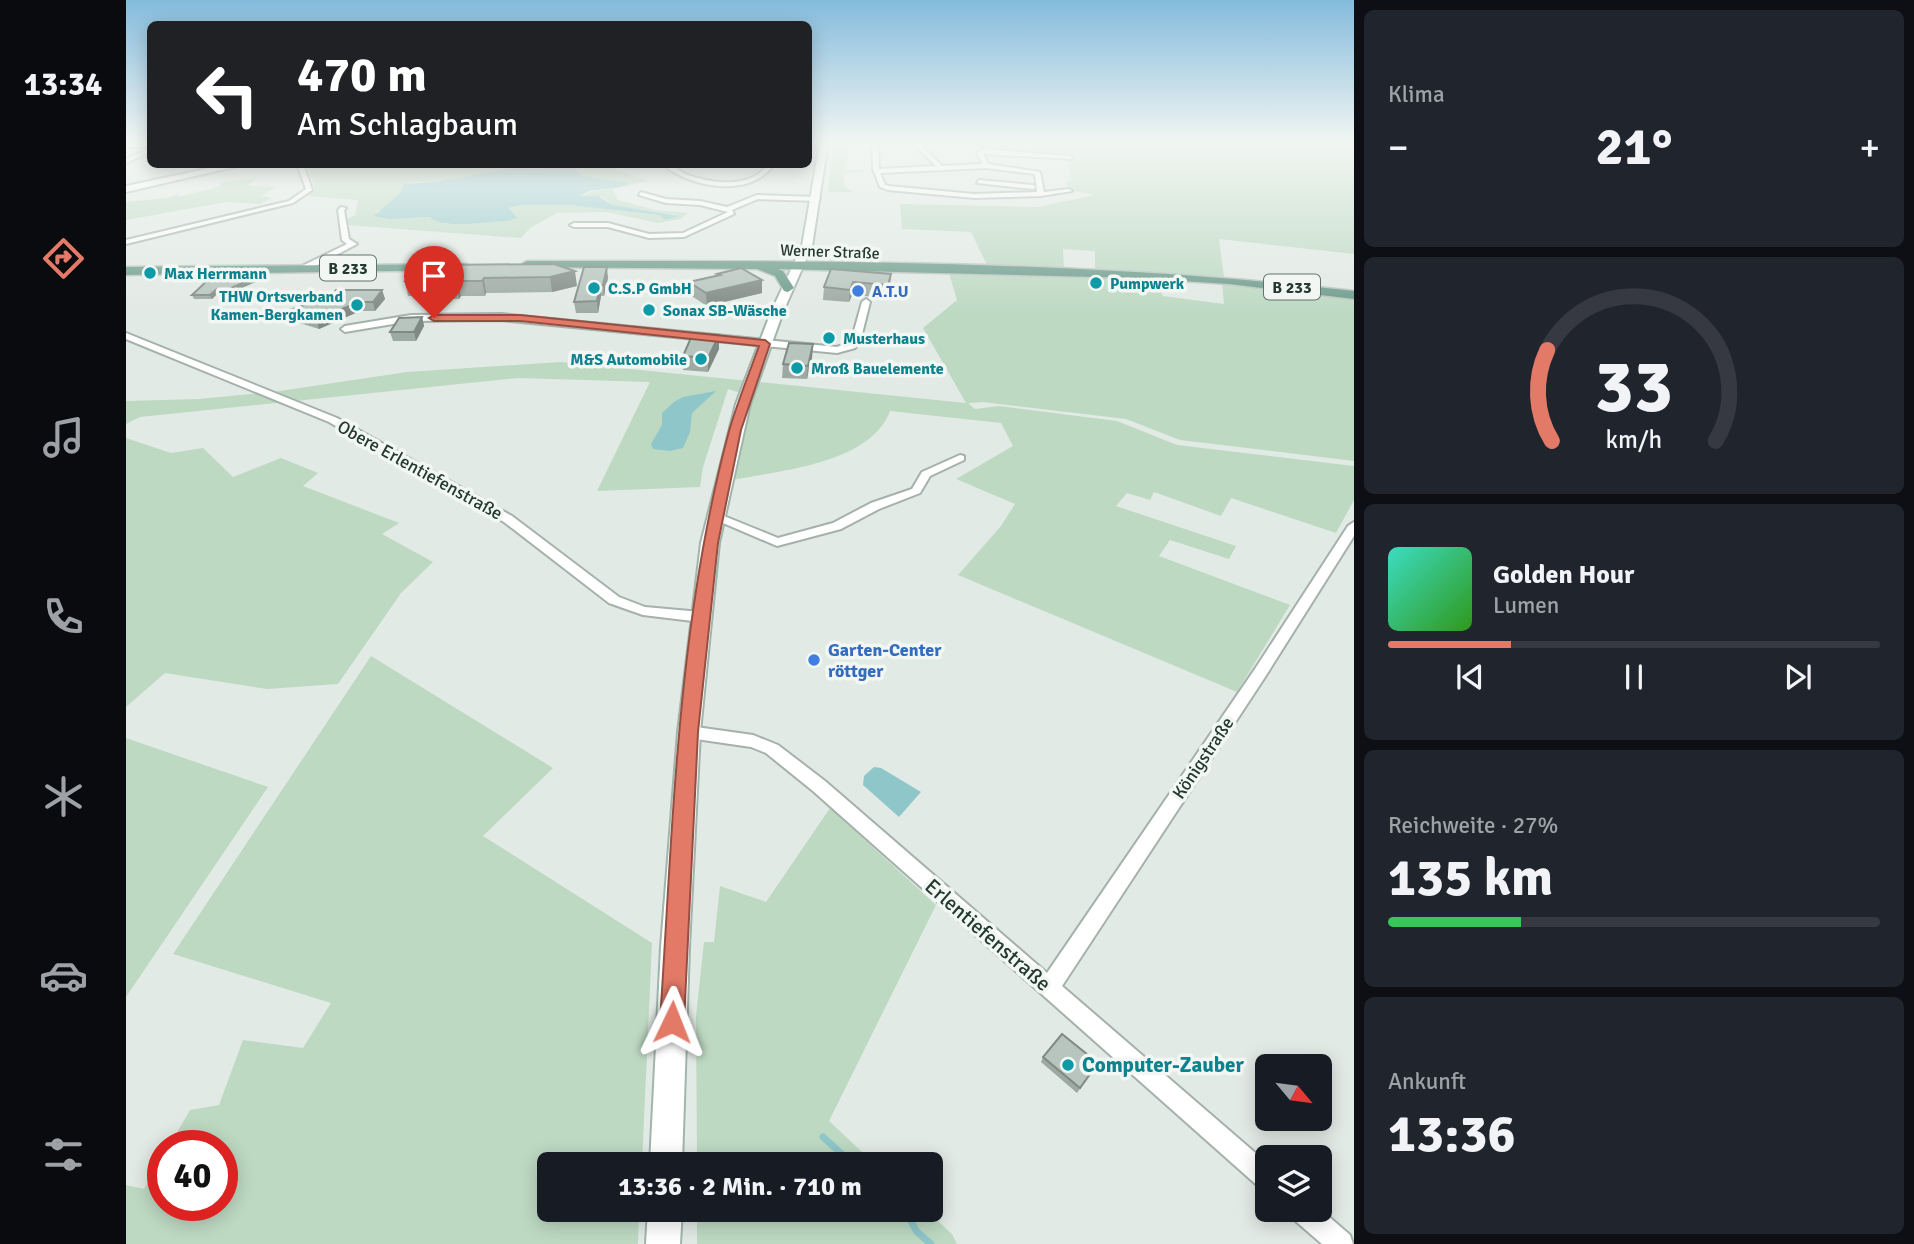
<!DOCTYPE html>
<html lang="de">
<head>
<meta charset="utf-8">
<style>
  body { margin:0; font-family:Signika,sans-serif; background:#20242c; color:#f1f3f6; height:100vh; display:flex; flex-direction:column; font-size:26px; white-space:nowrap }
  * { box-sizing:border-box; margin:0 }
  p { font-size:23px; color:#9ea1a6 }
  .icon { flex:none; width:38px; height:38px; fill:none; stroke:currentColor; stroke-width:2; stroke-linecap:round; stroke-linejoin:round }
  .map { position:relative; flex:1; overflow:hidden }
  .details { display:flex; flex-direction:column; gap:10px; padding:10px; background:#0d0f14; width:560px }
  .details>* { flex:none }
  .top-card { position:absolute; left:21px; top:21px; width:665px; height:147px; border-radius:10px; box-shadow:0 4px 18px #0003; background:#202124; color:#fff; overflow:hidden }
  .needle { width:46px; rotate:119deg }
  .tools { position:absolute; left:1129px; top:1054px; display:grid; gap:14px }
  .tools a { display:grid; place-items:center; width:77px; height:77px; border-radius:10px; background:#171b24; box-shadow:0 4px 18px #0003; font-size:35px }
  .speed { position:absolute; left:21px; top:1130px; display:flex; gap:14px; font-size:35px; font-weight:700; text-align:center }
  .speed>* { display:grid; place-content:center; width:91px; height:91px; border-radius:50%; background:#171b24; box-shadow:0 4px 18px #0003; line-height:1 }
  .speed .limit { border:10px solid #d22; background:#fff; color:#111 }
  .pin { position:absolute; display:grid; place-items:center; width:60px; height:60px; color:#fff; margin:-72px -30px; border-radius:50% 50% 50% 0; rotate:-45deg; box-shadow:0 0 7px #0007 }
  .pin .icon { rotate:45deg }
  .me { position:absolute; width:77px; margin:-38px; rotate:2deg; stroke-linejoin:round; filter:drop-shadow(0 0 5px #0008) }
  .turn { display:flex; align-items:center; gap:24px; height:147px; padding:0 35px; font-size:32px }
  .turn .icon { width:91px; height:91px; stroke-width:2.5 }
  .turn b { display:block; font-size:49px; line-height:60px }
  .big { font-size:52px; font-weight:700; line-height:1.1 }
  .details .tile { flex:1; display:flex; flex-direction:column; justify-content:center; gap:10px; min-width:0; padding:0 24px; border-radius:10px; background:#20242c }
  .details .dial { align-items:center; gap:0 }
  .dial svg { height:182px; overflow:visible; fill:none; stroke:#363941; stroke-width:7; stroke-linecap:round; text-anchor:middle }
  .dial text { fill:#f1f3f6; stroke:none }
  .song { display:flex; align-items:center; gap:21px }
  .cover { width:84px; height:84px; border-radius:10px; background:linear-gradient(135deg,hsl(170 70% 55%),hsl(110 70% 35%)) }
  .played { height:7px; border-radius:4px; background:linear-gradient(90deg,#e37967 25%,#363941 25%) }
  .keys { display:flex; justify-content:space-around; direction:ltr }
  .heat { display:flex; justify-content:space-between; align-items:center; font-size:38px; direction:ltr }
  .charge { height:10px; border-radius:5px; background:linear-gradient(90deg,#34c759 27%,#363941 0) }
  .trip { position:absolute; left:411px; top:1152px; width:406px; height:70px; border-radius:10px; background:#171b24; box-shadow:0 4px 18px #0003; font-weight:700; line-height:70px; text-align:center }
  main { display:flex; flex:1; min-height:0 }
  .tab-bar { display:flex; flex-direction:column; width:126px; justify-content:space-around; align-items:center; background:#090b0e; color:#9ea1a6 }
  .tab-bar .icon { width:49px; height:49px }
  .tab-bar .active { color:#e37967 }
  .tab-bar b { font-size:32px; color:#f1f3f6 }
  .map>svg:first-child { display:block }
  .green { fill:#bdd9c2; fill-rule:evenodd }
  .water { fill:#8fc6c9 }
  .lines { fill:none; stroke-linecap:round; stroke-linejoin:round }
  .stream { stroke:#8fc6c9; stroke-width:7 }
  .street-casing { stroke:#a5b1ab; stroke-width:4 }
  .secondary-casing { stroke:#a2b5ac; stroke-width:4 }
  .primary-casing { stroke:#bdc4c1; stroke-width:3 }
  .street { fill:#fff; fill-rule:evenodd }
  .secondary { fill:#fff; fill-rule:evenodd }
  .primary { fill:#6b9b8a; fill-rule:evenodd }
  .wall { fill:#9da9a3 }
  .shaded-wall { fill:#808a85 }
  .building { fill:#b7c5be; stroke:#808a85; stroke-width:2 }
  .route { fill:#e37967; stroke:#944f43; stroke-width:2 }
  .culture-dot { fill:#0f9aa8; stroke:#f2f7f4; stroke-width:2.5 }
  .shop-dot { fill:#3f7fe0; stroke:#f2f7f4; stroke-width:2.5 }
  .labels { text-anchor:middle; stroke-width:7; stroke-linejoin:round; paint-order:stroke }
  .far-street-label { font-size:16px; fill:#243931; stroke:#f2f7f4 }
  .shield { fill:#f2f7f4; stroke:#62726c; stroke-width:2 }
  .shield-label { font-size:16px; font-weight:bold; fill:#243931 }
  .far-culture-label { font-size:16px; font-weight:bold; fill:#0d838f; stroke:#f2f7f4; text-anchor:start }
  .far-shop-label { font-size:16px; font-weight:bold; fill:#366cbe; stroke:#f2f7f4; text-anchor:start }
  .street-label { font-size:18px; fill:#243931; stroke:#f2f7f4 }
  .shop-label { font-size:18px; font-weight:bold; fill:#366cbe; stroke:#f2f7f4; text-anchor:start }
  .near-street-label { font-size:21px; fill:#243931; stroke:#f2f7f4 }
  .near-culture-label { font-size:21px; font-weight:bold; fill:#0d838f; stroke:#f2f7f4; text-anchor:start }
</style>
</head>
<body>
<main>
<nav class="tab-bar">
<b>13:34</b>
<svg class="icon active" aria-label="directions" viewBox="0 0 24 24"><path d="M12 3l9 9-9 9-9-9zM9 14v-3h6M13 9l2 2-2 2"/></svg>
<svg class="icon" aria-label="music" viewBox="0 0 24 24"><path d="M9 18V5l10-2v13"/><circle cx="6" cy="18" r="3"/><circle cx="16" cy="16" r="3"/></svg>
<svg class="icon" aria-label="phone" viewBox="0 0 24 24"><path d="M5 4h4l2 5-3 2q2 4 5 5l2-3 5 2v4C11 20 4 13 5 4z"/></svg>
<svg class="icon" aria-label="climate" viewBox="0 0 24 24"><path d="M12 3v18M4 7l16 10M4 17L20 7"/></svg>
<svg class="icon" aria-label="car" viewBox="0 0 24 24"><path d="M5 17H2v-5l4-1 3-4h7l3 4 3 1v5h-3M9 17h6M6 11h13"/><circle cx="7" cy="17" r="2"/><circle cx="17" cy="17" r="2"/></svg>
<svg class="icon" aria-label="filters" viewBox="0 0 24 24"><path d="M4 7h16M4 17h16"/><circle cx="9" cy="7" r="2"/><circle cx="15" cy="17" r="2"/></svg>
</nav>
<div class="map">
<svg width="1228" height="1244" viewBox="0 0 1228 1244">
  <rect width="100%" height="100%" fill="#e2eae5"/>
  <g class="green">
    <path d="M707 142H724L719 170 743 171 718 174V186L727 192H702Z"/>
    <path d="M799 142H1228V254L1093 239 1098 277 969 270V251L937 249 938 269 862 267 845 232 776 229 774 204 912 207 968 195 943 190 940 181H945L941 157Z"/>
    <path d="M314 164 479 165 522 181 487 189 492 200 529 210 563 213 554 219 532 223 480 212 431 213 404 228 395 238 221 225V219L229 215 232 200 182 196 189 188 180 165ZM447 168 457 176 499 182 494 188H475L455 196 476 197 486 205 502 209 551 215 540 220 533 215 443 205H395L383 208 391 218 382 221 320 224 304 217 263 219 250 212 261 206 286 182 310 183 313 186H344L347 185 345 183 336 184 349 176 312 183 378 169Z"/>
    <path d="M131 178 122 186 150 187 135 196 146 198 134 204 101 202 0 220V202L42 198 53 193 51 197 95 186 94 183Z"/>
    <path d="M823 273 1026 278 1037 296 1098 304 1096 283 1228 300V461L1054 440 1000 419 857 402 842 403 849 409 873 406 991 421 1051 445 1228 466V500L1210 533 1105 498 1095 516 1028 492 1024 500 1001 493 990 506 1110 546 1103 559 1044 540 1033 556 1164 605 1111 692 832 575 875 526 889 504 830 479 887 446 875 423 764 411C743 467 644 471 591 483L615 393 602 389 577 467 574 487 471 491 524 382 392 378 14 417 0 424V401L73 399 147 392 281 372 435 362 840 403 797 328 831 300Z"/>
    <path d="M0 438 45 453 77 448 107 477 155 458 192 473 177 486 273 523 256 534 307 562 275 593 212 684 141 689 39 673 0 707Z"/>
    <path d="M245 656 427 768 357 836 526 943 516 1164H424V1209H513L512 1244H0V1185L18 1189 37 1157V1206H96V1146H43L64 1110 93 1105 117 1040 177 1048 205 1003 47 954Z"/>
    <path d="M0 738 142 787 0 997Z"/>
    <path d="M704 808 810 905 703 1121 749 1164H571L570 1016 578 942H588L594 886 640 902Z"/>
    <path d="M571 1209H799L826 1234 831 1244H571Z"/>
  </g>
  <g class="water">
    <path d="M447 168 457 176 504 183C491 192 467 185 455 196H472L486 205 552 216 540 220 533 215 443 205H395L383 208 391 218 382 221C363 221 316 230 304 217L263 219 248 216 274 193 278 184 311 182 378 169Z"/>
    <path d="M590 391 566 413 564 432 557 448 544 451 527 449 525 444 536 425V413L548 402 557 397Z"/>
    <path d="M748 767 755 768 795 792 773 817 737 785 738 776Z"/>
  </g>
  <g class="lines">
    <g class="stream">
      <path d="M697 1137 727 1164"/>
      <path d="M778 1209 791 1232 805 1244"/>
    </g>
    <g class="street-casing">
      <g id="street">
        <path d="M746 142H752L753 169 810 166 790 146 792 143 816 166 856 164 851 153 857 149 944 156 946 159 857 154 862 164 914 172 918 192 943 189 946 191 915 196 848 198 762 190 754 187 747 169ZM860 168 909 174 911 192 848 194 763 186 759 185 754 173Z"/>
        <rect x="0" y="143" width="24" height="4"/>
        <path d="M24 148V152L0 163V159Z"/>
        <path d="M171 164H177L186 190 167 203 0 244V240L163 201 180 189Z"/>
        <path d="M536 164C546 164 553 171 562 175 587 184 625 189 642 164H648C625 199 565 188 536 164Z"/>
        <path d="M853 180 907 185 910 187 907 189 851 183Z"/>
        <path d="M515 192 540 199 574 201 601 207 631 195 691 197 694 199 691 201 632 199 606 210 608 214 558 237 523 238 482 227H448L444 225 448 223H482L523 234 557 233 602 212 574 205 540 203 513 195Z"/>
        <path d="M215 207 220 208 218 210 223 239 231 244 182 270H176V266L221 244 216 240 212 210Z"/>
        <path d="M740 299 744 302 734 342 729 348 711 353 375 320 285 321 219 332 215 329 219 326 285 315 375 314 711 347 725 342 736 302Z"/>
        <path d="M0 333 211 418 386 516 493 597 519 607 575 612 582 617 575 622 517 615 483 603 378 522 203 422 0 339Z"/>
        <path d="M834 455 838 456V460L804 476 794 493 753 509 715 529 651 546 583 517 585 514H593L652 538 707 523 745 503 786 489 796 472Z"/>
        <path d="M1228 522V536L1139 677 936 986 1141 1163V1191L1133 1187 687 791 640 753 625 747 563 738 557 736 555 732 557 728 563 726 627 735 652 745 699 781 921 973 1129 669 1222 526Z"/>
        <path d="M1163 1209H1194L1224 1235 1227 1244H1196L1166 1218Z"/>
      </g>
    </g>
    <g class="secondary-casing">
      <g id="secondary">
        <path d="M694 142H702L686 246 657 312 624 404 593 543 574 732 563 947 556 1164H524L535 947 552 732 575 543 610 404 645 312 676 246Z"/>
        <path d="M103 164H121L0 192V186Z"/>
        <path d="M522 1209H556L554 1244H520Z"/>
      </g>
    </g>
    <g class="primary-casing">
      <g id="primary">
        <path d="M401 261C677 261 954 259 1228 291V299L1103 284 1010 278 652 269 657 271 668 288 662 292 658 291 649 276 631 269 397 267V263Z"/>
        <path d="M341 264 343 266 337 270 0 275V267Z"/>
      </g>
    </g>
    <use href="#street" class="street"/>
    <use href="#secondary" class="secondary"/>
    <use href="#primary" class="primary"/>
  </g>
  <g class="wall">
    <path d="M428 264 451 286 426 292 360 293 359 296H335L333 299H290V296H282L279 281 306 270Z"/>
    <path d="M591 274 636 280V293L581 306 564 295 563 282 591 276Z"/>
    <path d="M765 274 764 286 761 298 726 295 723 302 697 300 698 287Z"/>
    <path d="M84 278 132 281 104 293H92L86 299H68L66 295Z"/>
    <path d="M482 278 478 296H475L472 313H450L448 302Z"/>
    <path d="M256 290 259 299 249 311H234L193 329 164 320 161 311Z"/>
    <path d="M296 317 298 326 290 341H267L264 332Z"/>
    <path d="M687 344 686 358 681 379 656 378 657 364Z"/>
    <path d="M593 349 582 372 557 370V356Z"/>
    <path d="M917 1057 972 1063 951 1093 915 1062Z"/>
  </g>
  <g class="shaded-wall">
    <path d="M481 267 482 278 478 296 477 285Z"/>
    <path d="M449 271 451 286 426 292 424 277Z"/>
    <path d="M765 274 764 286 761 298 762 285Z"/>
    <path d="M130 277 132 281 104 293 103 289Z"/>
    <path d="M358 278 360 293 359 296 356 281Z"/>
    <path d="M636 280V293L581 306 580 293Z"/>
    <path d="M332 281 335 296 333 299 330 284Z"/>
    <path d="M727 282 726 295 723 302 724 290Z"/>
    <path d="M474 285 475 296 472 313 471 301Z"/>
    <path d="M91 289 92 293 86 299 84 295Z"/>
    <path d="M256 290 259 299 249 311 247 302Z"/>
    <path d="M232 302 234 311 193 329 191 320Z"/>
    <path d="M296 317 298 326 290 341 288 332Z"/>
    <path d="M593 335V349L582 372V358Z"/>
    <path d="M687 344 686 358 681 379 682 366Z"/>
  </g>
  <g class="building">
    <path d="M428 264 449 271 424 277 358 278 356 281H332L330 284H287L289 281H279L287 270H306L310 265Z"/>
    <path d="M458 267H481L477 285H474L471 301 448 302Z"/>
    <path d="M615 268 636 280 580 293 563 282 594 275 591 274Z"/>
    <path d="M705 269 765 274 762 285 727 282 724 290 698 287Z"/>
    <path d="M130 277 103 289H91L84 295H66L84 278Z"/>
    <path d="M210 290H256L247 302H232L191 320 161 311 207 295Z"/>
    <path d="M296 317 288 332H264L273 318Z"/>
    <path d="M567 333 593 335 582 358 557 356Z"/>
    <path d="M663 343 687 344 682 366 657 364Z"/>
    <path d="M936 1034 972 1063 954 1088 917 1057Z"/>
  </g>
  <linearGradient id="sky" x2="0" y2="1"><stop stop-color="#84bbdc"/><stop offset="0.45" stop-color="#f2f6f3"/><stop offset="1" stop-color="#f2f6f3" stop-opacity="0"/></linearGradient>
  <rect width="1228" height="316" fill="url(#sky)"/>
  <path class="route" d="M394 315 639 340 644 344 615 430 592 543 572 732 558 1022 554 1031 546 1034 537 1031 534 1022C547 826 551 623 603 431 611 403 623 374 633 346L394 321H308L303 318 308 315Z"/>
  <g class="culture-dot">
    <circle cx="24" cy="273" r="7"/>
    <circle cx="970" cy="283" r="7"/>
    <circle cx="468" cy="288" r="7"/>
    <circle cx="231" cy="305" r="7"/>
    <circle cx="523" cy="310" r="7"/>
    <circle cx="703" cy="338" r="7"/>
    <circle cx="575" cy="359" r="7"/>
    <circle cx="671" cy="368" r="7"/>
    <circle cx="942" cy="1065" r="7"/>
  </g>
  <g class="shop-dot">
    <circle cx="732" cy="291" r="7"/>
    <circle cx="688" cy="660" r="7"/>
  </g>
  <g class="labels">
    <g class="far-street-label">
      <text transform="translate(704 251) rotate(2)" y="6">Werner Straße</text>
    </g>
    <g class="shield">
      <rect x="194" y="255.5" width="56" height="25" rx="5"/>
      <rect x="1138" y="274.5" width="56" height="25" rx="5"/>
    </g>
    <g class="shield-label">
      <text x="222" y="274">B 233</text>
      <text x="1166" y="293">B 233</text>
    </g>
    <g class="far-culture-label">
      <text x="38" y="279">Max Herrmann</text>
      <text x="984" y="289">Pumpwerk</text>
      <text x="482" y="294">C.S.P GmbH</text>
      <text x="217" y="302" text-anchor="end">THW Ortsverband<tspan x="217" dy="18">Kamen-Bergkamen</tspan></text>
      <text x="537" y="316">Sonax SB-Wäsche</text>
      <text x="717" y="344">Musterhaus</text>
      <text x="561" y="365" text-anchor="end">M&amp;S Automobile</text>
      <text x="685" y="374">Mroß Bauelemente</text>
    </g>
    <g class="far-shop-label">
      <text x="746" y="297">A.T.U</text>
    </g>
    <g class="street-label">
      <text transform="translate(294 470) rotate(29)" y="6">Obere Erlentiefenstraße</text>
      <text transform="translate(1077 758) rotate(-56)" y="6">Königstraße</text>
    </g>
    <g class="shop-label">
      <text x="702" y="656">Garten-Center<tspan x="702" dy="21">röttger</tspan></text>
    </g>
    <g class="near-street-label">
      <text transform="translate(862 935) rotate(41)" y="7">Erlentiefenstraße</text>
    </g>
    <g class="near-culture-label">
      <text x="956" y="1072">Computer-Zauber</text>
    </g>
  </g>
</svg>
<div class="tools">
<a><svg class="needle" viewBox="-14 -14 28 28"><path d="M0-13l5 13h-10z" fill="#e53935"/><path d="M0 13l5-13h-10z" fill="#9ea1a6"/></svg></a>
<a><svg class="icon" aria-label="layers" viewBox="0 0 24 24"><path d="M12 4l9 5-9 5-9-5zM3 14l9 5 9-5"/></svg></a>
</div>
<div class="speed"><div class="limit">40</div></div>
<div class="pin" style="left:308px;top:318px;background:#d93025"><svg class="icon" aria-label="arrive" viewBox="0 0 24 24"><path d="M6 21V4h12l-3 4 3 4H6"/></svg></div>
<svg class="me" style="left:546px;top:1022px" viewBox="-20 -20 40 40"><path d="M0-17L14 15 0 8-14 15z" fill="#e37967" stroke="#fff" stroke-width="4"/></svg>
<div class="trip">13:36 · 2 Min. · 710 m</div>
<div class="top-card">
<div class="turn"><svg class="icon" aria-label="left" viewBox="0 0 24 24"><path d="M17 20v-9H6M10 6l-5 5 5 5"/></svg><div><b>470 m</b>Am Schlagbaum</div></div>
</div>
</div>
<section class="details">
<div class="tile"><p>Klima</p>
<div class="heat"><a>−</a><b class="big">21°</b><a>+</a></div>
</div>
<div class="tile dial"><svg viewBox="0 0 100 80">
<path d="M14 69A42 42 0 1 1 86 69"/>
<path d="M14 69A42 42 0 0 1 12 29" stroke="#e37967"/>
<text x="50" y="56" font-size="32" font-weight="700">33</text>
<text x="50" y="72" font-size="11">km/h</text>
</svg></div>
<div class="tile">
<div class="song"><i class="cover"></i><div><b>Golden Hour</b><p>Lumen</p></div></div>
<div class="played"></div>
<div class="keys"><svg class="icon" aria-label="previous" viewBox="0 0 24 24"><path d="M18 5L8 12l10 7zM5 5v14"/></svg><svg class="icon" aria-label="pause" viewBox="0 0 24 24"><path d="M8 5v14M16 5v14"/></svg><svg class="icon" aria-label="next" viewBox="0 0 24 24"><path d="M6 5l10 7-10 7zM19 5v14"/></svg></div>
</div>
<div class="tile"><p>Reichweite · 27%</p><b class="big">135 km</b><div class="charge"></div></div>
<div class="tile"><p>Ankunft</p><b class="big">13:36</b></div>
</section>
</main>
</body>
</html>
